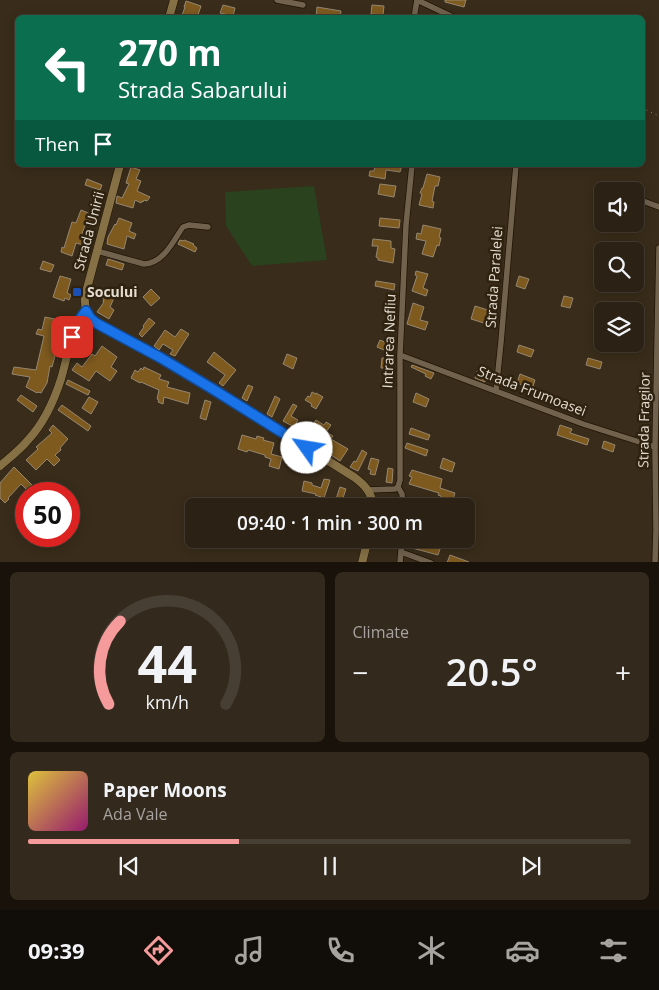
<!DOCTYPE html>
<html lang="en">
<head>
<meta charset="utf-8">
<style>
  body { margin:0; font-family:"Open Sans",sans-serif; background:#33291d; color:#f1f3f6; height:100vh; display:flex; flex-direction:column; font-size:19px; white-space:nowrap }
  * { box-sizing:border-box; margin:0 }
  p { font-size:16px; color:#a6a3a0 }
  .icon { flex:none; width:28px; height:28px; fill:none; stroke:currentColor; stroke-width:2; stroke-linecap:round; stroke-linejoin:round }
  .map { position:relative; height:562px; overflow:hidden }
  .sheet { display:flex; flex-direction:column; gap:10px; padding:10px; background:#18120b; flex:1 }
  .sheet>* { flex:none }
  .banner { position:absolute; left:15px; top:15px; width:630px; height:152px; border-radius:8px; box-shadow:0 2px 12px #0003,0 0 0 1px #473e34; background:#0b6e4f; color:#fff; overflow:hidden }
  .controls { position:absolute; left:594px; top:182px; display:grid; gap:10px }
  .controls a { display:grid; place-items:center; width:50px; height:50px; border-radius:8px; background:#2b2114; box-shadow:0 2px 12px #0003,0 0 0 1px #473e34; font-size:25px }
  .speed { position:absolute; left:15px; top:482px; display:flex; gap:10px; font-size:25px; font-weight:700; text-align:center }
  .speed>* { display:grid; place-content:center; width:65px; height:65px; border-radius:50%; background:#2b2114; box-shadow:0 2px 12px #0003,0 0 0 1px #473e34; line-height:1 }
  .speed .limit { border:8px solid #d22; background:#fff; color:#111 }
  .pin { position:absolute; display:grid; place-items:center; width:42px; height:42px; color:#fff; margin:-21px; border-radius:10px; box-shadow:0 2px 8px #0006 }
  .me { position:absolute; width:55px; margin:-28px; rotate:302deg; stroke-linejoin:round; filter:drop-shadow(0 0 4px #0008) }
  .turn { display:flex; align-items:center; gap:18px; height:105px; padding:0 20px; font-size:22px }
  .turn .icon { width:65px; height:65px; stroke-width:2.5 }
  .turn b { display:block; font-size:35px; line-height:42px }
  .then { display:flex; align-items:center; height:48px; padding:0 20px; background:#0003; gap:10px; font-size:19px }
  .big { font-size:38px; font-weight:600; line-height:1.1 }
  .sheet .widget { flex:1; display:flex; flex-direction:column; justify-content:center; gap:8px; min-width:0; padding:0 18px; border-radius:8px; background:#33291d }
  .sheet .dial { align-items:center; gap:0 }
  .dial svg { height:130px; overflow:visible; fill:none; stroke:#473e34; stroke-width:7; stroke-linecap:round; text-anchor:middle }
  .dial text { fill:#f1f3f6; stroke:none }
  .song { display:flex; align-items:center; gap:15px }
  .cover { width:60px; height:60px; border-radius:8px; background:linear-gradient(135deg,hsl(50 70% 55%),hsl(320 70% 35%)) }
  .played { height:5px; border-radius:2px; background:linear-gradient(90deg,#f59b9b 35%,#473e34 35%) }
  .keys { display:flex; justify-content:space-around; direction:ltr }
  .heat { display:flex; justify-content:space-between; align-items:center; font-size:28px; direction:ltr }
  .sheet .tiles { flex:1; display:grid; gap:10px; grid-template-columns:1fr 1fr }
  .widget:last-child { grid-column:span 2 }
  .trip { position:absolute; left:185px; top:498px; width:290px; height:50px; border-radius:8px; background:#2b2114; box-shadow:0 2px 12px #0003,0 0 0 1px #473e34; font-weight:600; line-height:50px; text-align:center }
  .tab-bar { display:flex; height:80px; justify-content:space-around; align-items:center; background:#110d08; color:#a6a3a0 }
  .tab-bar .icon { width:35px; height:35px }
  .tab-bar .current { color:#f59b9b }
  .tab-bar b { font-size:22px; color:#f1f3f6 }
  .map>svg:first-child { display:block }
  .green { fill:#2a421d }
  .building { fill:#7e5a1f; stroke:#968771 }
  .lines { fill:none; stroke-linecap:round; stroke-linejoin:round }
  .street-casing { stroke:#201403; stroke-width:7 }
  .secondary-casing { stroke:#201403; stroke-width:9 }
  .path { stroke:#8a8071; stroke-width:1; stroke-dasharray:1 4; stroke-linecap:butt }
  .street { stroke:#70624d; stroke-width:5.5 }
  .secondary { stroke:#867146; stroke-width:8 }
  .route-casing { stroke:#114b97; stroke-width:12 }
  .route { stroke:#1a73e8; stroke-width:9 }
  .transit-dot { fill:#1a4fb4; stroke:#2f2310; stroke-width:2 }
  .labels { text-anchor:middle; stroke-width:5; stroke-linejoin:round; paint-order:stroke }
  .street-label { font-size:14px; fill:#e4dcd0; stroke:#2f2310 }
  .poi-label { font-size:14px; font-weight:bold; fill:#e4dcd0; stroke:#2f2310; text-anchor:start }
</style>
</head>
<body>
<div class="map">
<svg width="659" height="563" viewBox="0 0 659 563">
  <rect width="100%" height="100%" fill="#392c1a"/>
  <path class="green" d="M314 186 327 260 252 266 226 226 225 192Z"/>
  <g class="building">
    <path d="M445 0H466L464 7 445 2Z"/>
    <path d="M186 1 201 6 197 18H181L185 7H184Z"/>
    <path d="M223 5 235 8 233 16 220 13Z"/>
    <path d="M372 5 384 6 383 15 371 14Z"/>
    <path d="M317 7 341 11 340 18 316 17Z"/>
    <path d="M375 165H402L400 172 386 170 385 179 369 176 370 171H374Z"/>
    <path d="M131 167 140 170 136 179 141 181 137 191 150 197 147 201 144 200 143 202 142 201 141 203 135 200 133 208 116 203 117 196 122 198 129 184 126 183Z"/>
    <path d="M427 174 440 177 438 186H435L432 201 434 202 433 208 419 205 422 194 420 193 422 188H423Z"/>
    <path d="M87 179 102 185 100 190 85 185Z"/>
    <path d="M380 184 396 186 394 197 378 194Z"/>
    <path d="M81 210 95 216 93 222 87 220 80 239 84 240 83 245 76 243 72 256 61 252 62 247 64 248 72 222 76 223Z"/>
    <path d="M119 218 132 223 129 231 136 234 134 239 127 236 124 249 107 244 108 237 115 224 116 225Z"/>
    <path d="M380 218 400 220 399 228 379 226Z"/>
    <path d="M423 225 441 229 439 237 441 238 439 246 437 245 433 257 422 254 426 241 416 239 417 233 421 234Z"/>
    <path d="M373 239 391 241V248L395 249 393 263 378 260V258L376 257 378 246H372Z"/>
    <path d="M180 240 183 241 184 240 194 244 193 245 197 248 195 252 178 244Z"/>
    <path d="M108 259 124 264 122 270 106 265Z"/>
    <path d="M43 261 54 265 51 272 40 269Z"/>
    <path d="M416 271 428 274 423 288 428 290 426 296 412 291 417 276 415 275Z"/>
    <path d="M60 276 71 279 67 293 71 295 69 300 65 298 64 301 53 297Z"/>
    <path d="M519 276 529 279 525 289 516 286Z"/>
    <path d="M376 281 395 284 394 290 375 286Z"/>
    <path d="M151 289 160 298 151 306 143 297Z"/>
    <path d="M97 290 114 298 110 307 114 310 109 319 97 312 104 302H103L104 299 94 295Z"/>
    <path d="M564 296 573 298 570 308 561 306Z"/>
    <path d="M413 303 424 307 420 320 428 322 425 330 407 324Z"/>
    <path d="M475 306 491 311 487 324 471 319Z"/>
    <path d="M45 317 64 321 63 327H60L55 347H57L56 352 52 367 50 366 47 383 41 393 38 392 37 393 26 387 30 377 12 374 14 367 36 370 44 336 36 334 38 329 42 330Z"/>
    <path d="M149 318 155 323 142 337 139 334 144 327 143 326Z"/>
    <path d="M181 329 189 334 175 356 170 354 173 350 163 344 159 350 154 346 165 330 175 337Z"/>
    <path d="M380 340 394 346 391 353 377 347Z"/>
    <path d="M519 345 534 350 531 357 517 352Z"/>
    <path d="M102 346 117 357 111 367 117 371 110 381 96 371 89 381 72 370 77 363 82 367 92 354 95 356Z"/>
    <path d="M214 352 236 370 223 386 219 383 225 375 207 362Z"/>
    <path d="M287 354 297 358 293 369 283 364Z"/>
    <path d="M382 358H392L391 368H381Z"/>
    <path d="M588 358 602 362 600 369 586 365Z"/>
    <path d="M412 365 434 373 431 379 425 376 426 374 411 367Z"/>
    <path d="M144 367 161 375 159 379 169 382 167 387 190 393 188 404 164 397 163 404 158 402 159 400 157 399 159 390 141 382 140 383 131 378 135 370 138 372 141 368 143 370Z"/>
    <path d="M477 371 487 375 485 382 475 378Z"/>
    <path d="M520 374 535 380 532 389 517 383Z"/>
    <path d="M68 380 90 391 88 395 66 384Z"/>
    <path d="M248 385 253 387 247 401 242 398Z"/>
    <path d="M312 392 316 394V393L323 397 316 409 311 406 312 404 305 400 308 396 310 397Z"/>
    <path d="M416 393 429 399 426 407 413 402Z"/>
    <path d="M21 395 37 406 33 412 17 400Z"/>
    <path d="M275 396 280 399 272 417 267 414Z"/>
    <path d="M89 397 98 402 91 414 82 408Z"/>
    <path d="M205 400 211 402 206 420 200 418Z"/>
    <path d="M293 404 297 406 291 416 298 420 294 427 283 421Z"/>
    <path d="M62 405 91 426 88 431 58 410Z"/>
    <path d="M316 420 324 425 326 422 331 425 326 432 333 436 331 439 348 449 340 461 331 455 333 452 318 442 316 444 305 435Z"/>
    <path d="M53 425 68 439 60 448 61 450 55 455 60 460 54 466 47 459 36 470 26 460 38 449 36 447 52 433 49 430Z"/>
    <path d="M560 425 572 429 570 433 589 439 587 445 557 435Z"/>
    <path d="M411 428 430 435 428 440 409 434Z"/>
    <path d="M242 435 256 439 257 436 264 438 263 440 274 443 271 454 282 457 279 469 269 466 271 459 265 457V455L248 450 247 452 238 449Z"/>
    <path d="M604 441 615 445 613 452 602 448Z"/>
    <path d="M407 443 428 450 426 456 405 448Z"/>
    <path d="M362 450 367 453 358 471 350 467 354 461 356 462Z"/>
    <path d="M371 458 379 460 375 475 370 474 371 470 368 469Z"/>
    <path d="M443 458 455 463 452 472 440 468Z"/>
    <path d="M14 467 36 489 31 494 21 484 8 498 9 499 5 503 0 498V483Z"/>
    <path d="M388 468 393 469 392 483 386 482Z"/>
    <path d="M412 470 442 479 440 488 455 493 452 502 441 498V496L438 495 439 493 409 484 412 477 409 476Z"/>
    <path d="M324 479 330 480 324 498 315 495 316 494 302 491 304 481 312 483V485L321 488Z"/>
    <path d="M340 487 346 489 341 504 335 502Z"/>
    <path d="M415 539 441 546 438 555 412 548Z"/>
    <path d="M450 555 469 562V563H447Z"/>
  </g>
  <g class="lines">
    <g class="street-casing">
      <g id="street">
        <path d="M277 0 303 5"/>
        <path d="M417 0 455 18"/>
        <path d="M414 18 417 0"/>
        <path d="M607 186 619 191"/>
        <path d="M635 198 659 207"/>
        <path d="M97 251 144 264C164 263 173 241 183 227L189 225 208 227"/>
        <path d="M400 355 583 424 655 447"/>
        <path d="M496 391 501 342 516 165"/>
        <path d="M398 487 402 494 403 506"/>
        <path d="M368 490 395 489 398 487 400 480V355L406 225 412 165"/>
        <path d="M401 552 431 563"/>
        <path d="M400 563 402 539"/>
        <path d="M655 563 656 530 655 447 659 248"/>
      </g>
    </g>
    <g class="secondary-casing">
      <g id="secondary">
        <path d="M169 18 174 0"/>
        <path d="M120 165 85 296C84 308 87 315 96 323L161 358 228 398 354 477C365 485 372 493 373 506"/>
        <path d="M0 466C9 458 20 450 28 440 44 423 54 401 61 379 68 356 70 331 86 311"/>
        <path d="M362 563 368 539"/>
      </g>
    </g>
    <path class="path" d="M642 108 659 116"/>
    <use href="#street" class="street"/>
    <use href="#secondary" class="secondary"/>
  </g>
  <g class="lines">
    <g class="route-casing">
      <path id="route" d="M72 337 77 323 86 311 90 318 96 323 161 358 211 388 307 448"/>
    </g>
    <use href="#route" class="route"/>
  </g>
  <rect class="transit-dot" x="72" y="287" width="10" height="10" rx="2.5"/>
  <g class="labels">
    <g class="street-label">
      <text transform="translate(89 231) rotate(-75)" y="5">Strada Unirii</text>
      <text transform="translate(494 277) rotate(-86)" y="5">Strada Paralelei</text>
      <text transform="translate(389 341) rotate(-88)" y="5">Intrarea Nefliu</text>
      <text transform="translate(532 391) rotate(21)" y="5">Strada Frumoasei</text>
      <text transform="translate(644 420) rotate(-89)" y="5">Strada Fragilor</text>
    </g>
    <g class="poi-label">
      <text x="87" y="297">Socului</text>
    </g>
  </g>
</svg>
<div class="controls">
<a><svg class="icon" aria-label="sound" viewBox="0 0 24 24"><path d="M4 9h4l5-4v14l-5-4H4zM17 9q2 3 0 6"/></svg></a>
<a><svg class="icon" aria-label="search" viewBox="0 0 24 24"><circle cx="10" cy="10" r="6"/><path d="M15 15l6 6"/></svg></a>
<a><svg class="icon" aria-label="layers" viewBox="0 0 24 24"><path d="M12 4l9 5-9 5-9-5zM3 14l9 5 9-5"/></svg></a>
</div>
<div class="speed"><div class="limit">50</div></div>
<div class="pin" style="left:72px;top:337px;background:#d93025"><svg class="icon" aria-label="arrive" viewBox="0 0 24 24"><path d="M6 21V4h12l-3 4 3 4H6"/></svg></div>
<svg class="me" style="left:307px;top:448px" viewBox="-20 -20 40 40"><circle r="19" fill="#fff"/><path d="M0-13L10 11 0 6-10 11z" fill="#1a73e8"/></svg>
<div class="trip">09:40 · 1 min · 300 m</div>
<div class="banner">
<div class="turn"><svg class="icon" aria-label="left" viewBox="0 0 24 24"><path d="M17 20v-9H6M10 6l-5 5 5 5"/></svg><div><b>270 m</b>Strada Sabarului</div></div>
<div class="then">Then<svg class="icon" aria-label="arrive" viewBox="0 0 24 24"><path d="M6 21V4h12l-3 4 3 4H6"/></svg></div>
</div>
</div>
<section class="sheet">
<div class="tiles">
<div class="widget dial"><svg viewBox="0 0 100 80">
<path d="M14 69A42 42 0 1 1 86 69"/>
<path d="M14 69A42 42 0 0 1 21 18" stroke="#f59b9b"/>
<text x="50" y="56" font-size="32" font-weight="700">44</text>
<text x="50" y="72" font-size="11">km/h</text>
</svg></div>
<div class="widget"><p>Climate</p>
<div class="heat"><a>−</a><b class="big">20.5°</b><a>+</a></div>
</div>
<div class="widget">
<div class="song"><i class="cover"></i><div><b>Paper Moons</b><p>Ada Vale</p></div></div>
<div class="played"></div>
<div class="keys"><svg class="icon" aria-label="previous" viewBox="0 0 24 24"><path d="M18 5L8 12l10 7zM5 5v14"/></svg><svg class="icon" aria-label="pause" viewBox="0 0 24 24"><path d="M8 5v14M16 5v14"/></svg><svg class="icon" aria-label="next" viewBox="0 0 24 24"><path d="M6 5l10 7-10 7zM19 5v14"/></svg></div>
</div>
</div>
</section>
<nav class="tab-bar">
<b>09:39</b>
<svg class="icon current" aria-label="directions" viewBox="0 0 24 24"><path d="M12 3l9 9-9 9-9-9zM9 14v-3h6M13 9l2 2-2 2"/></svg>
<svg class="icon" aria-label="music" viewBox="0 0 24 24"><path d="M9 18V5l10-2v13"/><circle cx="6" cy="18" r="3"/><circle cx="16" cy="16" r="3"/></svg>
<svg class="icon" aria-label="phone" viewBox="0 0 24 24"><path d="M5 4h4l2 5-3 2q2 4 5 5l2-3 5 2v4C11 20 4 13 5 4z"/></svg>
<svg class="icon" aria-label="climate" viewBox="0 0 24 24"><path d="M12 3v18M4 7l16 10M4 17L20 7"/></svg>
<svg class="icon" aria-label="car" viewBox="0 0 24 24"><path d="M5 17H2v-5l4-1 3-4h7l3 4 3 1v5h-3M9 17h6M6 11h13"/><circle cx="7" cy="17" r="2"/><circle cx="17" cy="17" r="2"/></svg>
<svg class="icon" aria-label="filters" viewBox="0 0 24 24"><path d="M4 7h16M4 17h16"/><circle cx="9" cy="7" r="2"/><circle cx="15" cy="17" r="2"/></svg>
</nav>
</body>
</html>
